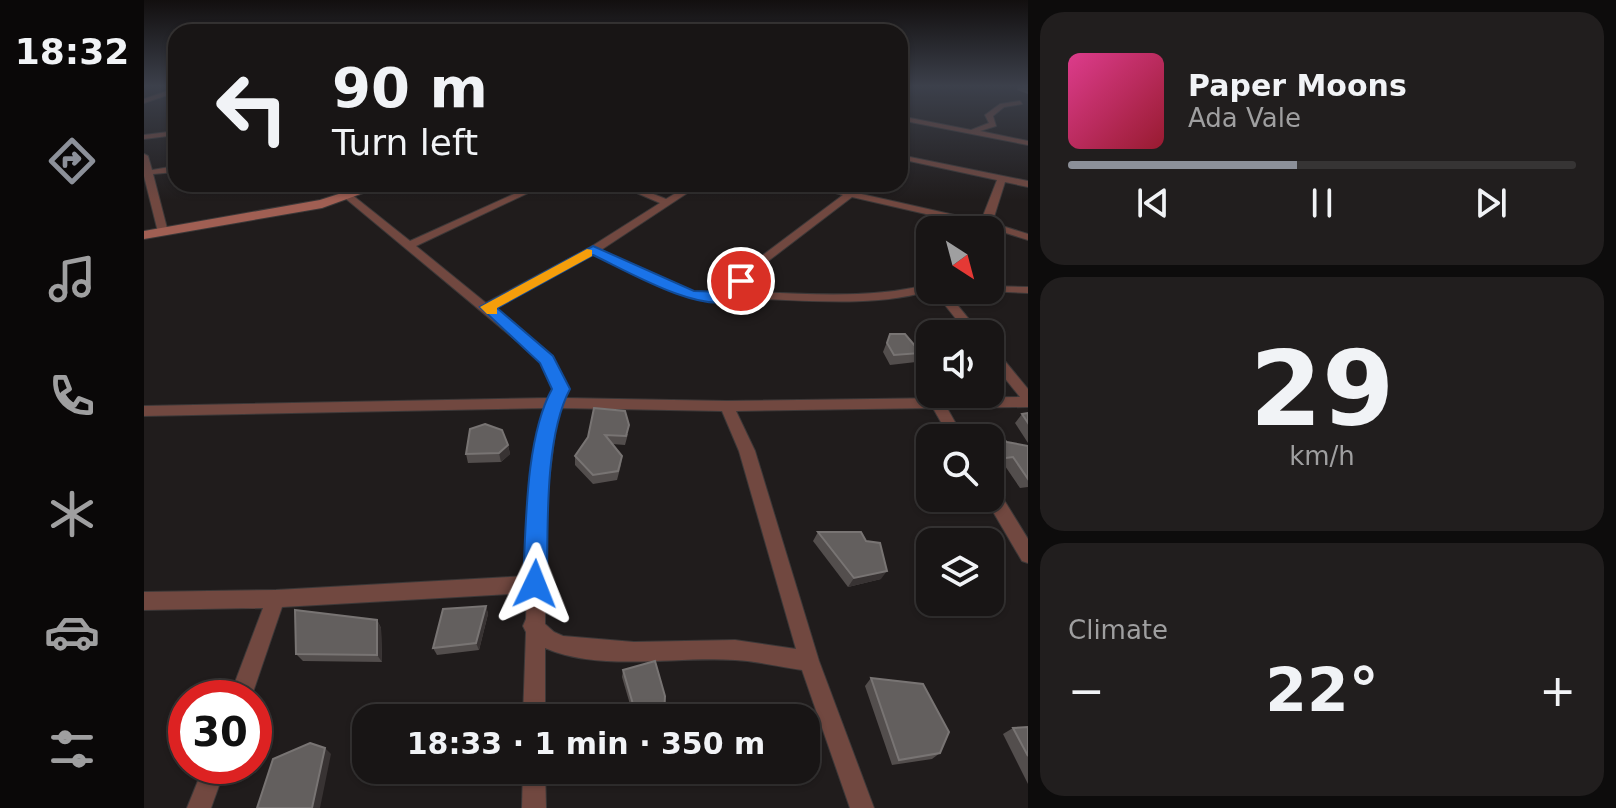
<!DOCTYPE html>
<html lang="en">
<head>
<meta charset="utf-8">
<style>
  body { margin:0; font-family:"DejaVu Sans",sans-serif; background:#211e1e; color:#f1f3f6; height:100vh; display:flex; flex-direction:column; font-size:30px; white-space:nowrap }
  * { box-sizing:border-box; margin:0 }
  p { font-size:26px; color:#9f9fa0 }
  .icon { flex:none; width:44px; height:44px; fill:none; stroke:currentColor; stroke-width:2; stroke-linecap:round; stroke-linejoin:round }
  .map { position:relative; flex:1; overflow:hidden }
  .panel { display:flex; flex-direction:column; gap:12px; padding:12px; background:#0d0c0c; width:588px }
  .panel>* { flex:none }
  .hud { position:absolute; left:24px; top:24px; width:740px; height:168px; border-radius:24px; box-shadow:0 2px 6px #0004,0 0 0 2px #363434; background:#181515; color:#f1f3f6; overflow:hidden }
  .needle { width:52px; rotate:144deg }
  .tools { position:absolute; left:772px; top:216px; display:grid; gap:16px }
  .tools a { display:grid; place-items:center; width:88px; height:88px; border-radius:16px; background:#181515; box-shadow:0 2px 6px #0004,0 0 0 2px #363434; font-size:40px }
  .speed { position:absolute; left:24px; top:680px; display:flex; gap:16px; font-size:40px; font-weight:700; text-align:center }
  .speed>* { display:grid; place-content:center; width:104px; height:104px; border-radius:50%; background:#181515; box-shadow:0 2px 6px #0004,0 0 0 2px #363434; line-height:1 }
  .speed .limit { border:12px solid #d22; background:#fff; color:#111 }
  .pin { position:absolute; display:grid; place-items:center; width:68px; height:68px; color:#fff; margin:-34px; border:4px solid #fff; border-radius:50%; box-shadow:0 2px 8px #0007 }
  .me { position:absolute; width:88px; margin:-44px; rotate:2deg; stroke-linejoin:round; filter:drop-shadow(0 0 6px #0008) }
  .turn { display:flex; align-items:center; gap:28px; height:168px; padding:0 32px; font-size:36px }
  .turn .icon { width:104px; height:104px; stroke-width:2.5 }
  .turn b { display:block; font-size:56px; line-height:68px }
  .big { font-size:60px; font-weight:700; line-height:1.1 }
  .panel .widget { flex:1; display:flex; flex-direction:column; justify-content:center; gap:12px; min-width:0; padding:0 28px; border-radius:24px; background:#211e1e }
  .panel .dial { align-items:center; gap:0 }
  .dial b { font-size:104px; line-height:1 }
  .song { display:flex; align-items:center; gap:24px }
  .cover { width:96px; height:96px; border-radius:12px; background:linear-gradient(135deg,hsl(330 70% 55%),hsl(350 70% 35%)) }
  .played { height:8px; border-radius:4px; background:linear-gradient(90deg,#8c9099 45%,#363434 45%) }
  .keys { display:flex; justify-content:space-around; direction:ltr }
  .heat { display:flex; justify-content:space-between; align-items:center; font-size:44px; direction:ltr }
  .trip { position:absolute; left:208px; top:704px; width:468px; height:80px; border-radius:24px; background:#181515; box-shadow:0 2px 6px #0004,0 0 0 2px #363434; font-weight:700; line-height:80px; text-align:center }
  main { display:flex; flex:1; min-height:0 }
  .menu { display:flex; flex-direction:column; width:144px; justify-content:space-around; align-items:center; background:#0a0808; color:#9f9fa0 }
  .menu .icon { width:56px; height:56px }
  .menu .on { color:#8c9099 }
  .menu b { font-size:36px; color:#f1f3f6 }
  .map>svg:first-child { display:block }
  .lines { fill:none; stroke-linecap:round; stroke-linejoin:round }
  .street-casing { stroke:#3c3838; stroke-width:2 }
  .secondary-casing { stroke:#3c3838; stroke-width:2 }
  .street { fill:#714840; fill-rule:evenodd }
  .secondary { fill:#a05f53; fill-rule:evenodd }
  .wall { fill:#534e4d }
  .shaded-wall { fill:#383333 }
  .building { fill:#635f5e; stroke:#787473; stroke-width:2 }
  .route { fill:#1a73e8; stroke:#114b97; stroke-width:2 }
  .slow { fill:#f59e0b }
</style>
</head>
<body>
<main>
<nav class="menu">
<b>18:32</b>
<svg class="icon on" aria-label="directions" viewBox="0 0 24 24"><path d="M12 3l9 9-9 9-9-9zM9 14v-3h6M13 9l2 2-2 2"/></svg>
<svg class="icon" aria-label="music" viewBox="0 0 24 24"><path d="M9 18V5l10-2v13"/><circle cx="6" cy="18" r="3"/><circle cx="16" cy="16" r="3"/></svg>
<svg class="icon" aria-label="phone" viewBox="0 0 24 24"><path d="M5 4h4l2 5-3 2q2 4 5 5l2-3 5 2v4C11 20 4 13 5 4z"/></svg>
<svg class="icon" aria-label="climate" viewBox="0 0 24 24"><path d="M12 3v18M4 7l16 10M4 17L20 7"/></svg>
<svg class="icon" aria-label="car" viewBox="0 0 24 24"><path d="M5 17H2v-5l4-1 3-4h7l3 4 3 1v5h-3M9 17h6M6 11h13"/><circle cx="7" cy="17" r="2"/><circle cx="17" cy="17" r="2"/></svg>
<svg class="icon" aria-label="filters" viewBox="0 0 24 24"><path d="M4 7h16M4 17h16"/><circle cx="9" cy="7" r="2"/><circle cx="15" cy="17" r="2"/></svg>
</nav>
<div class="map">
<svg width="884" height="808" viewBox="0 0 884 808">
  <rect width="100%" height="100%" fill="#201c1c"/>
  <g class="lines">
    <g class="street-casing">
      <g id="street">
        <path d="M32 88V92L0 103V99Z"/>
        <path d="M876 101 878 104 860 107 849 116 852 126 836 131 884 141V145L756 120V116L827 130 845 123 841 115 856 104Z"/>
        <path d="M32 131V135L0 139V135Z"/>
        <path d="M0 154 4 156 8 170 32 166V172L9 174 24 232 22 234 14 232 0 176Z"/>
        <path d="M756 155 884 181V187L861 182 850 217 855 225 884 234V240L849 229 845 224 841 230H831L834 226 708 197 619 265 597 292C659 293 726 300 786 284V290H788C731 309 649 299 588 298 555 312 481 269 449 254L349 308 408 357 424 389 420 398 583 401 876 397 846 360V348L851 349 884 389V407L803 408 820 438H806L789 408 592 411 611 451 675 661 730 808H706L658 670C636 667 613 661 591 660 533 656 455 672 401 648V718H379L382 632 379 626 382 619 383 593 138 607 107 698H85L119 608 0 610V592L132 590 384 576 386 505 399 416 402 408 0 416V406L406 398 410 389 398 362 201 198V194H207L266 241 392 184H403L272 246 342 303 445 248 516 203 472 184H484L522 199 547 184H557L457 250 549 292 578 294 586 291 611 261 699 195 658 184H673L837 221 853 180 756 159ZM416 408 578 411 595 451 652 649 591 640 490 642 419 636 410 632 401 624 402 505 413 416Z"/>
        <path d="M846 286 884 287V293L842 291 846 290Z"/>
        <path d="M789 290H835L829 293 806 296 837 334H824Z"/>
        <path d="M846 485 852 487 884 539V563L878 561 841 498H846Z"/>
        <path d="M60 766H82L67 808H43Z"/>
        <path d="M379 770H401L402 808H378Z"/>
      </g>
    </g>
    <g class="secondary-casing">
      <path id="secondary" d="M226 184H244L178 208 0 239V231L176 200Z"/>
    </g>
    <use href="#street" class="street"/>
    <use href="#secondary" class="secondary"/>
  </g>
  <g class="wall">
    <path d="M874 86H884V94L873 90Z"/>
    <path d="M746 334 777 353 772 362 746 365 739 352Z"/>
    <path d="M884 413V443L871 423 878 414Z"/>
    <path d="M484 434 481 445 468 444 478 456 477 465 473 480 449 484 431 465V456L444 437Z"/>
    <path d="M846 438 884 446V487L876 488 861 466 847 468Z"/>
    <path d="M364 445 366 454 357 462 324 463 322 454Z"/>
    <path d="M674 532 737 579 704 587 669 541Z"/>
    <path d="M342 606 344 614 335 650 293 655 289 648Z"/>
    <path d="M233 620 237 628 238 662 159 661 152 654Z"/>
    <path d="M479 670 519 718H490L478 677Z"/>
    <path d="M727 678 796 753 788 759 748 765 721 686Z"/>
    <path d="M884 727V784L859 734 869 728Z"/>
  </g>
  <g class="shaded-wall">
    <path d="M364 445 366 454 357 462 355 453Z"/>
    <path d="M743 571 737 579 704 587 710 578Z"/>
    <path d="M342 606 344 614 335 650 332 643Z"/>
    <path d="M233 620 237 628 238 662 233 655Z"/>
    <path d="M181 748 187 754 176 808H168Z"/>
  </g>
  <g class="building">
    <path d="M746 334H761L777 353 750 355 743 343Z"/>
    <path d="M450 408 481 411 485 425 482 436 461 435 478 456 474 471 449 475 431 456 444 437Z"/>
    <path d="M884 413V423L878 414Z"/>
    <path d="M341 424 358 430 364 445 355 453 322 454 326 429Z"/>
    <path d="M856 437 863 442 884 446V479L869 457 854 459 846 449V438H842Z"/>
    <path d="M674 532H717L722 541 736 543 743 571 710 578Z"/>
    <path d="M342 606 332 643 289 648 299 609Z"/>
    <path d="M151 610 233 620V655L152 654Z"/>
    <path d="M511 661 521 696 520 718H493L479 670Z"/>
    <path d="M727 678 779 684 805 732 796 753 755 760Z"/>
    <path d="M884 727V756L869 728Z"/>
    <path d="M166 743 181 748 168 808H113L129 759Z"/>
  </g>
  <linearGradient id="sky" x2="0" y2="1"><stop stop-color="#120f0f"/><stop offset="0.43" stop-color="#3c404b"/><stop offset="1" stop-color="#3c404b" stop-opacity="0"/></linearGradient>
  <rect width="884" height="200" fill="url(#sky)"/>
  <path class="route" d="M449 246 550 291 581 292 592 278 597 276 605 281C601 288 597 296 589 300 556 314 481 270 449 255L353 308 409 356 426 389C400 438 404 529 403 584L399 592 391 595 382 592 379 584C382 528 381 438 408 389L396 363 336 307Z"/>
  <path class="slow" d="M443 249 448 250V256L353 308V314H343L336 307Z"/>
</svg>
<div class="tools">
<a><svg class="needle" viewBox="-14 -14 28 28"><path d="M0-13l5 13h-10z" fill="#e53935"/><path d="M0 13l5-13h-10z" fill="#9f9fa0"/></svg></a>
<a><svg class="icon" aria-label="sound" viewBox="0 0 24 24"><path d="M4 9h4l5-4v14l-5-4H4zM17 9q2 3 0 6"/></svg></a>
<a><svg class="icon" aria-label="search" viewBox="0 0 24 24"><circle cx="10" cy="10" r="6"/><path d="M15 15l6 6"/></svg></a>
<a><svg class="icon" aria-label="layers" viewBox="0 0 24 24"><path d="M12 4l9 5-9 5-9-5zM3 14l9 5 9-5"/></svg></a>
</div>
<div class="speed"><div class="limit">30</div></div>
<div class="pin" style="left:597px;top:281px;background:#d93025"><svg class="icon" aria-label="arrive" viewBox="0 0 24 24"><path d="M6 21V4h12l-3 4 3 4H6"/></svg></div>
<svg class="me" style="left:391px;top:584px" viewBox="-20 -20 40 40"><path d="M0-17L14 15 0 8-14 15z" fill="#1a73e8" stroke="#fff" stroke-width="4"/></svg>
<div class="trip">18:33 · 1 min · 350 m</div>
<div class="hud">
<div class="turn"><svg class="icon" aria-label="left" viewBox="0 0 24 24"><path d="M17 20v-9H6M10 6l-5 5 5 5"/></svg><div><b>90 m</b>Turn left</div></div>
</div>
</div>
<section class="panel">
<div class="widget">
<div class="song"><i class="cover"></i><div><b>Paper Moons</b><p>Ada Vale</p></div></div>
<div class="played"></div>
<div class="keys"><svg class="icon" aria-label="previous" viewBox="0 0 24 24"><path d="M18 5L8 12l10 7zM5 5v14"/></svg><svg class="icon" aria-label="pause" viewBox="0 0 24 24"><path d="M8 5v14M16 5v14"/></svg><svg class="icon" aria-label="next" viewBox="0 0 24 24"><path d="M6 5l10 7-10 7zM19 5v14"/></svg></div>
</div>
<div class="widget dial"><b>29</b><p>km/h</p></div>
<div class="widget"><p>Climate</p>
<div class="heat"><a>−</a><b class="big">22°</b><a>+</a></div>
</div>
</section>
</main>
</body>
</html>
